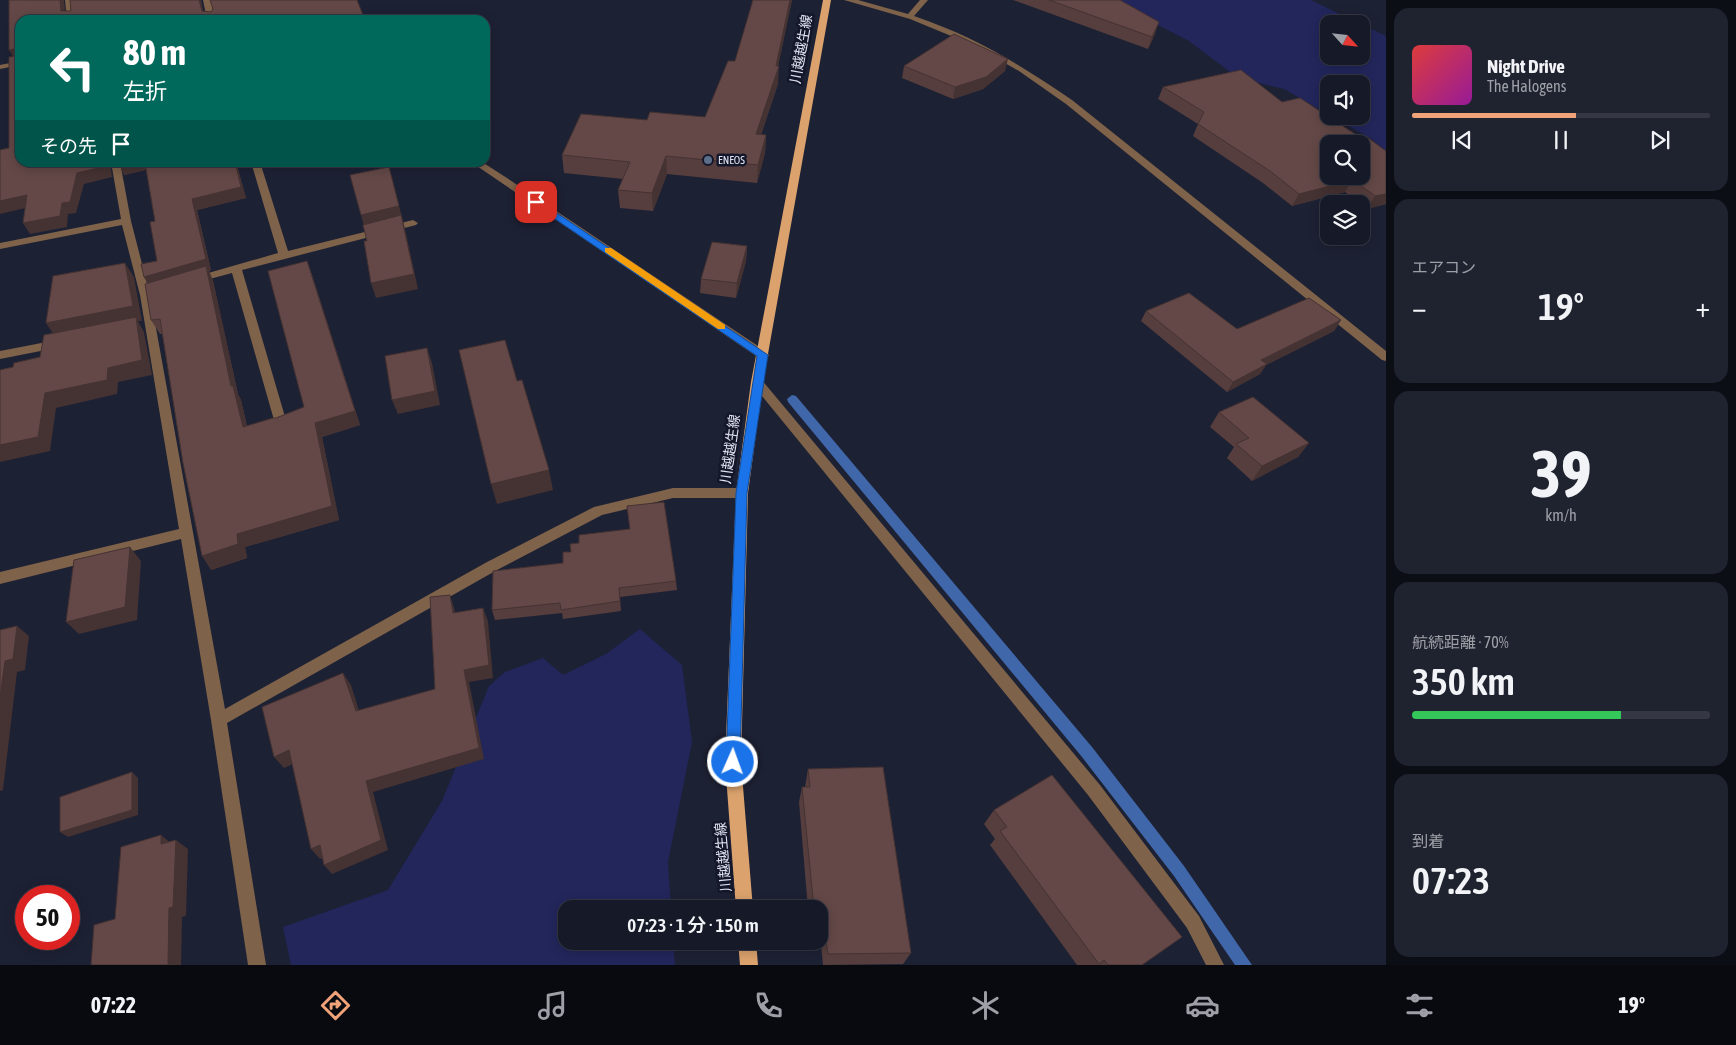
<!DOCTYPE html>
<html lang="ja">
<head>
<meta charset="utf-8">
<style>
  body { margin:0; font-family:"Asap Condensed","Noto Sans JP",sans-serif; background:#1f222f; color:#f1f3f6; height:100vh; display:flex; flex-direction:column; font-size:19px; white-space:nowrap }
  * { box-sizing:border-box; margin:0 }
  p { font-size:16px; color:#9ea0a7 }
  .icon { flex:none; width:28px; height:28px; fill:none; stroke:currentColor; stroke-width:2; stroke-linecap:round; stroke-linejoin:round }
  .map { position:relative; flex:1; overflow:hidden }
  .sheet { display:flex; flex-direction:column; gap:8px; padding:8px; background:#0c0e15; width:350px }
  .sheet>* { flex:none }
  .guide { position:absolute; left:15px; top:15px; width:475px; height:152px; border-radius:15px; box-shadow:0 2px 12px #0003,0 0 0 1px #353844; background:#00695c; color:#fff; overflow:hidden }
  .needle { width:32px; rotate:117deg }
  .tools { position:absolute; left:1320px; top:15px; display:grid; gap:10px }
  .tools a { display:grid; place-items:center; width:50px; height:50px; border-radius:10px; background:#161927; box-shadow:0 2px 12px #0003,0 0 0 1px #353844; font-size:25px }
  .speed { position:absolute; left:15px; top:885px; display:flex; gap:10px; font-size:25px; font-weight:700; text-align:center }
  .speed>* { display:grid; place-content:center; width:65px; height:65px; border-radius:50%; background:#161927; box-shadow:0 2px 12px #0003,0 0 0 1px #353844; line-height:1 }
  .speed .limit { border:8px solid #d22; background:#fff; color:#111 }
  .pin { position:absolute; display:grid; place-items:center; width:42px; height:42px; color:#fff; margin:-21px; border-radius:10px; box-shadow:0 2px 8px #0006 }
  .me { position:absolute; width:55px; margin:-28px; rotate:2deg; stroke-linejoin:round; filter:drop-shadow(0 0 4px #0008) }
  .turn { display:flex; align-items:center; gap:18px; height:105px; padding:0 25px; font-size:22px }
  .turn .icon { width:65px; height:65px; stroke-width:2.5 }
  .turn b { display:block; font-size:35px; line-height:42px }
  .then { display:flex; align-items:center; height:48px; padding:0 25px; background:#0003; gap:10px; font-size:19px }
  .big { font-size:38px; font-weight:600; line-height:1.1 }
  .sheet .widget { flex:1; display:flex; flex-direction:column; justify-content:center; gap:8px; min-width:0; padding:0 18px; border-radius:15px; background:#1f222f }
  .sheet .dial { align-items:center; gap:0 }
  .dial b { font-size:65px; line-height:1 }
  .song { display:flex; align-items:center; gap:15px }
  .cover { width:60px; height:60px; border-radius:8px; background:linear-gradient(135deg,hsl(0 70% 55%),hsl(300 70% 35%)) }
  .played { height:5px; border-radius:2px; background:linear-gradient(90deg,#f0a279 55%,#353844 55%) }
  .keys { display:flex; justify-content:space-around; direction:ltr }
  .heat { display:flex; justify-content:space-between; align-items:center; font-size:28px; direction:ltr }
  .charge { height:8px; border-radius:4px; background:linear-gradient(90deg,#34c759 70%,#353844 0) }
  .trip { position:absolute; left:558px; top:900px; width:270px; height:50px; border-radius:15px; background:#161927; box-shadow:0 2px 12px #0003,0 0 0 1px #353844; font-weight:600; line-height:50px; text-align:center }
  .tabs { display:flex; height:80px; justify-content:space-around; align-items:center; background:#090a10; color:#9ea0a7 }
  .tabs .icon { width:35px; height:35px }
  .tabs .on { color:#f0a279 }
  .tabs b { font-size:22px; color:#f1f3f6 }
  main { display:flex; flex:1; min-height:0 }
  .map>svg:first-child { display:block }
  .green { fill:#22265b }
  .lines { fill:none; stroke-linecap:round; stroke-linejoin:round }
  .stream { fill:#4067a9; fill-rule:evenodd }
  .minor { fill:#7e624a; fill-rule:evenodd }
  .major { fill:#dba26d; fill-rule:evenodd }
  .wall { fill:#553e3d }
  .shaded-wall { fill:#453232 }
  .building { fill:#634847; stroke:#453232; fill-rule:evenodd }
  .route { fill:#1a73e8; stroke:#114b97 }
  .slow { fill:#f59e0b }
  .service-dot { fill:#5c6f8a; stroke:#14172a; stroke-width:2 }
  .labels { text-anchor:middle; stroke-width:5; stroke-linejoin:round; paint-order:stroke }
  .far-poi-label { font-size:11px; fill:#e1e4f2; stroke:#14172a; text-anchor:start }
  .street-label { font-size:14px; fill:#e1e4f2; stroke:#14172a }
</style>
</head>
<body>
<main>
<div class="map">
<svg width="1386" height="965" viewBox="0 0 1386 965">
  <rect width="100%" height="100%" fill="#1d2134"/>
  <g class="green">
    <path d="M1109 0H1311L1360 24H1329V56H1361V24L1386 36V151L1370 138 1331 116H1361V84H1329V115L1284 89 1238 78 1189 41Z"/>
    <path d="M640 629 682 665 692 742 668 862 671 909H566V941H673L675 965H291L283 927 388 890 442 801 489 686 505 672 543 658 563 675 606 654Z"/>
  </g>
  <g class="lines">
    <path class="stream" d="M792 395 796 396 1092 747 1184 866 1252 965H1235L1174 876 1082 757 788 402 787 399Z"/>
    <g class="minor">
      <path d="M65 0H73L75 20H67Z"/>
      <path d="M203 0H211L215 20H207Z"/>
      <path d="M844 0H858L908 14 920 0H928L914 16C976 37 1019 64 1072 100L1386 351V361L1382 360 1066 104 1019 71 973 45 910 19Z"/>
      <path d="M20 61V65L0 69V65Z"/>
      <path d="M111 162H120L131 221 150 295 225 709 487 562 594 507 673 488H742L746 490 748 493 746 496 742 498H673L602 515 497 570 227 723 266 965H248L211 720 181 539 0 584V572L179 529 140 295 122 225 0 249V243L121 219Z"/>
      <path d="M251 162H260L288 251 413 220 418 223 416 225 242 270 288 427 282 431 276 427 232 273 195 283 190 280 191 278 278 253Z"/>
      <path d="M471 162H482L507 178 767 352 769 355 767 358H759Z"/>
      <path d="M57 340 63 344 61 347 0 359V351Z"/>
      <path d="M757 378 761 379 1100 785 1199 916 1224 965H1206L1187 928 1088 795 753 385 751 382 753 379Z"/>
    </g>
    <g class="major">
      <path d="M823 0H831L763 382 748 493 741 762 753 909H736L725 762 736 493 751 382Z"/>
      <path d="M738 941H756L758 965H740Z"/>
    </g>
  </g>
  <g class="wall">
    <path d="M753 0H792L778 66V84L761 135H766L765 153 757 183 667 174 653 211 620 208 618 190 623 179 564 173 562 155 705 117 735 61Z"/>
    <path d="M1013 0H1120L1155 34 1148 49Z"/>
    <path d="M904 66 1005 71 983 89 953 99 902 78Z"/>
    <path d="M1241 70 1386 204 1367 209 1345 192 1292 206 1263 183 1193 136 1198 124 1158 99 1163 87Z"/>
    <path d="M118 162H236L246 198 197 210 211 270 209 271 213 281 238 394 241 400 247 426 276 418 304 407 307 261 312 275 360 425 322 437 339 520 245 547 247 558 211 570 162 334H160L151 320 148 283 144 277 157 261 155 221 146 170 124 175Z"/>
    <path d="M747 246 746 261 736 298 700 293 701 279Z"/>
    <path d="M1146 311 1237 329 1341 320 1334 331 1266 365 1260 374 1227 392 1141 321Z"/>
    <path d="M1219 412 1309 443 1298 457 1252 481 1227 458 1234 447 1210 427Z"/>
    <path d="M627 506 676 581 677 590 620 597 621 611 563 619 562 613 495 620 492 610 563 563 579 543 630 529Z"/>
    <path d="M808 769 911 953 903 964 823 965 821 945H812L811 941H819V909H808L799 802 802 787H805Z"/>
    <path d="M994 810 1142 965H1077L990 845 995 839 984 824Z"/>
  </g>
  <g class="shaded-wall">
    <path d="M60 0H64L66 20 61 11Z"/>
    <path d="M199 0H201L205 20 202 11Z"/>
    <path d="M790 0H792L776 76 779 66 778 84 755 152 756 134 776 66Z"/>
    <path d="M1159 22 1155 34 1148 49 1152 37Z"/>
    <path d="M14 49 20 59 15 60 9 50Z"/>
    <path d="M1008 59 1005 71 983 89 953 99 955 87Z"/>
    <path d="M766 135 765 153 757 183 758 165Z"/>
    <path d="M666 156 667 174 653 211 652 193Z"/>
    <path d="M105 162H110L112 177 84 184 76 213 68 214 67 227 30 234 23 223 62 203 77 173Z"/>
    <path d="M124 162H146L149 169 124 175 119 164Z"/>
    <path d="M235 162H236L246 198 197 210 211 270 209 271 213 281 238 394 241 400 250 441 150 288 144 277 206 259 192 199Z"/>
    <path d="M1353 180 1345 192 1292 206 1299 194Z"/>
    <path d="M1386 194V204L1367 209 1375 196Z"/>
    <path d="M27 195 34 206 0 214V201Z"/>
    <path d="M399 206 403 220 418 289 376 298 371 283 403 221 365 230 361 215Z"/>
    <path d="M747 246 746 261 736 298 737 283Z"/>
    <path d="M307 261 312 275 360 425 322 437 339 520 245 547 247 558 211 570 202 556 237 534 315 423Z"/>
    <path d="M125 263 134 277 142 321H138L144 332 152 375 118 382 117 394 56 408 50 451 0 462V445L45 393 108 368 56 338 46 323Z"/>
    <path d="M1341 320 1334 331 1266 365 1260 374 1227 392 1233 382 1261 360Z"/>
    <path d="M427 348 432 363 440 405 398 414 392 400Z"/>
    <path d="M1309 443 1298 457 1252 481 1262 466Z"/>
    <path d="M549 470 553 490 497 504 491 484Z"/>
    <path d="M130 547 141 561 137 620 79 634 66 622Z"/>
    <path d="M450 595 454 608 458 627 453 613Z"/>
    <path d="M483 608 488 621 493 678 469 682 484 759 373 792 388 850 332 874 324 865 366 781 464 670Z"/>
    <path d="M17 626 29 636 25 670 17 672 3 790 0 791V698L5 661Z"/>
    <path d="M343 673 351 685 363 723 356 711Z"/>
    <path d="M289 750 298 762 284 768 274 757Z"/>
    <path d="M132 772 138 778V815L68 837 60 832Z"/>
    <path d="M161 835 173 845 161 844Z"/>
    <path d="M176 840 188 849 186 916 182 917 181 965H168L169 908Z"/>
    <path d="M320 845 329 855 320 859 311 849Z"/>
  </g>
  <g class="building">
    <path d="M9 0H60L61 11H71L70 0H199L202 11 211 12 213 9 210 0H357L365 20H20V162H105L106 166 77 173 70 202 62 203 60 216 23 223 27 195 0 201V150L9 148V57L16 56V51L14 49 9 50Z"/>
    <path d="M753 0H790L776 66H779L756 134 766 135 758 165 666 156 652 193 618 190 630 162 562 155 581 114 647 120 650 112 705 117 728 61H735Z"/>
    <path d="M1049 0H1120L1159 22 1152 37Z"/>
    <path d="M954 34 1008 59 986 77 955 87 904 66Z"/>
    <path d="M1241 70 1282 102 1300 98 1361 138 1367 137 1386 151V194L1375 196 1353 180 1299 194 1270 171 1198 124 1204 112 1163 87ZM1329 144H1361V176H1329Z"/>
    <path d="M145 162H235L241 187 192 199 206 259 144 277 141 264 157 261 150 222 155 221Z"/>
    <path d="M389 167 399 206 361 215 350 175Z"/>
    <path d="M401 215 414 274 371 283 364 241H367L363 225Z"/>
    <path d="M712 242 747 246 737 283 701 279Z"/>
    <path d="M307 261 355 411 315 423 332 506 237 534 238 544 202 556 183 463 160 319 151 320 145 284 206 266 231 386H233L243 427 273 418H276L304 407 268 271Z"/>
    <path d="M125 263 133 306 46 323 53 276Z"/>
    <path d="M1189 293 1237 329 1309 298 1341 320 1261 360 1267 364 1233 382 1146 311Z"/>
    <path d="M136 317 142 360 108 368 107 380 45 393 38 437 0 445V370L13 367 14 363 40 357 44 335Z"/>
    <path d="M505 340 517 381 522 380 549 470 491 484 459 350Z"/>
    <path d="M427 348 435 391 392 400 385 356Z"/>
    <path d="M1253 397 1309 443 1262 466 1236 444 1249 438 1219 412Z"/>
    <path d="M664 502 676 581 619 588 620 601 561 610 560 603 492 610 493 571 563 563V552H571L570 544 579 543V535L630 529 627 506Z"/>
    <path d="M130 547 125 607 66 622 74 560Z"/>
    <path d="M450 595 453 613 483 608 489 665 464 670 479 748 366 781 381 840 324 865 320 845 311 849 289 750 274 757 262 707 343 673 356 711 435 689 430 597Z"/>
    <path d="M17 626 13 659 5 661 0 698V630Z"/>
    <path d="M883 767 911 953 828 954 825 933 819 934V909H814L802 787H810L808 769Z"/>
    <path d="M132 772V810L60 832V797Z"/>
    <path d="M1052 775 1182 937 1142 965H1108L1104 960 1099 964 1000 831 1007 827 994 810Z"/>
    <path d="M161 835V844L176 840 173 907 169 908 168 965H91L94 925 115 919 121 847Z"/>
  </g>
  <path class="route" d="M536 199 768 355 747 493 740 762 738 767 733 769 728 767 726 762 736 493 757 356 533 204 532 202Z"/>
  <path class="slow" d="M605 248H611L725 325V329H718L605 252Z"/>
  <circle class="service-dot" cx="708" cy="160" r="5"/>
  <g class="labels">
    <g class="far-poi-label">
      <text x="718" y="164">ENEOS</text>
    </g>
    <g class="street-label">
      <text transform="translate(801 49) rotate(-80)" y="5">川越越生線</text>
      <text transform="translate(730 449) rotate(-82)" y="5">川越越生線</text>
      <text transform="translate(723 857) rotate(-95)" y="5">川越越生線</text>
    </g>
  </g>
</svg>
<div class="tools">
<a><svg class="needle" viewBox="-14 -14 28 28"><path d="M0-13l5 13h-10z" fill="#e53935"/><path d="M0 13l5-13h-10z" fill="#9ea0a7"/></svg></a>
<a><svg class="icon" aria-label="sound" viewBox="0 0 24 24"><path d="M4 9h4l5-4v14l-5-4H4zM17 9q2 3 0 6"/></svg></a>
<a><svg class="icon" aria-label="search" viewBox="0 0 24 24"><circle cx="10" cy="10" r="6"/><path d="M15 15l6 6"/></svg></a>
<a><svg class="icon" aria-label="layers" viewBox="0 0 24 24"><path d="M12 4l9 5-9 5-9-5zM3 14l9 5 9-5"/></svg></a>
</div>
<div class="speed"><div class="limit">50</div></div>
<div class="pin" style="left:536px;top:202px;background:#d93025"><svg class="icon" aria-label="arrive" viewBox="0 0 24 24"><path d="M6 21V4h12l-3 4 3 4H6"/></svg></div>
<svg class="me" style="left:733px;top:762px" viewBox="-20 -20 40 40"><circle r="17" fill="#1a73e8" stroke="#fff" stroke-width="3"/><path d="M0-11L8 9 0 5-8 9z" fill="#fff"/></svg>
<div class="trip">07:23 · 1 分 · 150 m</div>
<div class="guide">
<div class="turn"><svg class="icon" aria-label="left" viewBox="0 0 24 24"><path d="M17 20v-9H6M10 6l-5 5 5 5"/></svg><div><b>80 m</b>左折</div></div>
<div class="then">その先<svg class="icon" aria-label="arrive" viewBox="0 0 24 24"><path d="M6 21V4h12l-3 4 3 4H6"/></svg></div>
</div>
</div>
<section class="sheet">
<div class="widget">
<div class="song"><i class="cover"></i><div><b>Night Drive</b><p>The Halogens</p></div></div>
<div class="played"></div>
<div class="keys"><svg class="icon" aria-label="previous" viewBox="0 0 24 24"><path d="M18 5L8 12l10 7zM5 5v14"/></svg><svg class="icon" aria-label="pause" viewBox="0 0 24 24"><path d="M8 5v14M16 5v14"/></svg><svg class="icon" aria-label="next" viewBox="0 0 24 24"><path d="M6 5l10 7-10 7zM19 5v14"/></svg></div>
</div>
<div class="widget"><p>エアコン</p>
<div class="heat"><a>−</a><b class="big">19°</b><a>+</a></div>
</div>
<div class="widget dial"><b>39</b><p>km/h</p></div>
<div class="widget"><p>航続距離 · 70%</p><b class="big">350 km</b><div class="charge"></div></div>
<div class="widget"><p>到着</p><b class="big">07:23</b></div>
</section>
</main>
<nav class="tabs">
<b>07:22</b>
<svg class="icon on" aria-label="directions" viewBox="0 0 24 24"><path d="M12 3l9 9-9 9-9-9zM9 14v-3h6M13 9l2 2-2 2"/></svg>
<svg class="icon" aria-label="music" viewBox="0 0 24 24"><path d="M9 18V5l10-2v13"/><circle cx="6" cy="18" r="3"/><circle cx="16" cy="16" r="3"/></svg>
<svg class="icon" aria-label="phone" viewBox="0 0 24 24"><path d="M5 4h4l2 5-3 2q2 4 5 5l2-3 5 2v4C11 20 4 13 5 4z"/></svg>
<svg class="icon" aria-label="climate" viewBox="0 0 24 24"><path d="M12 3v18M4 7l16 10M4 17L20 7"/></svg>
<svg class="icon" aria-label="car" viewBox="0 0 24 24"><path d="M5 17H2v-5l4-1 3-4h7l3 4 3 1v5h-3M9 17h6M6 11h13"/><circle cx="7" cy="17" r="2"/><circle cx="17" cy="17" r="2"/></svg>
<svg class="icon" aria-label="filters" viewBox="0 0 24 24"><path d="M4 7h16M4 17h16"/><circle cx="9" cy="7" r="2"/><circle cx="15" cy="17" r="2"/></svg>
<b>19°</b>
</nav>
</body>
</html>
